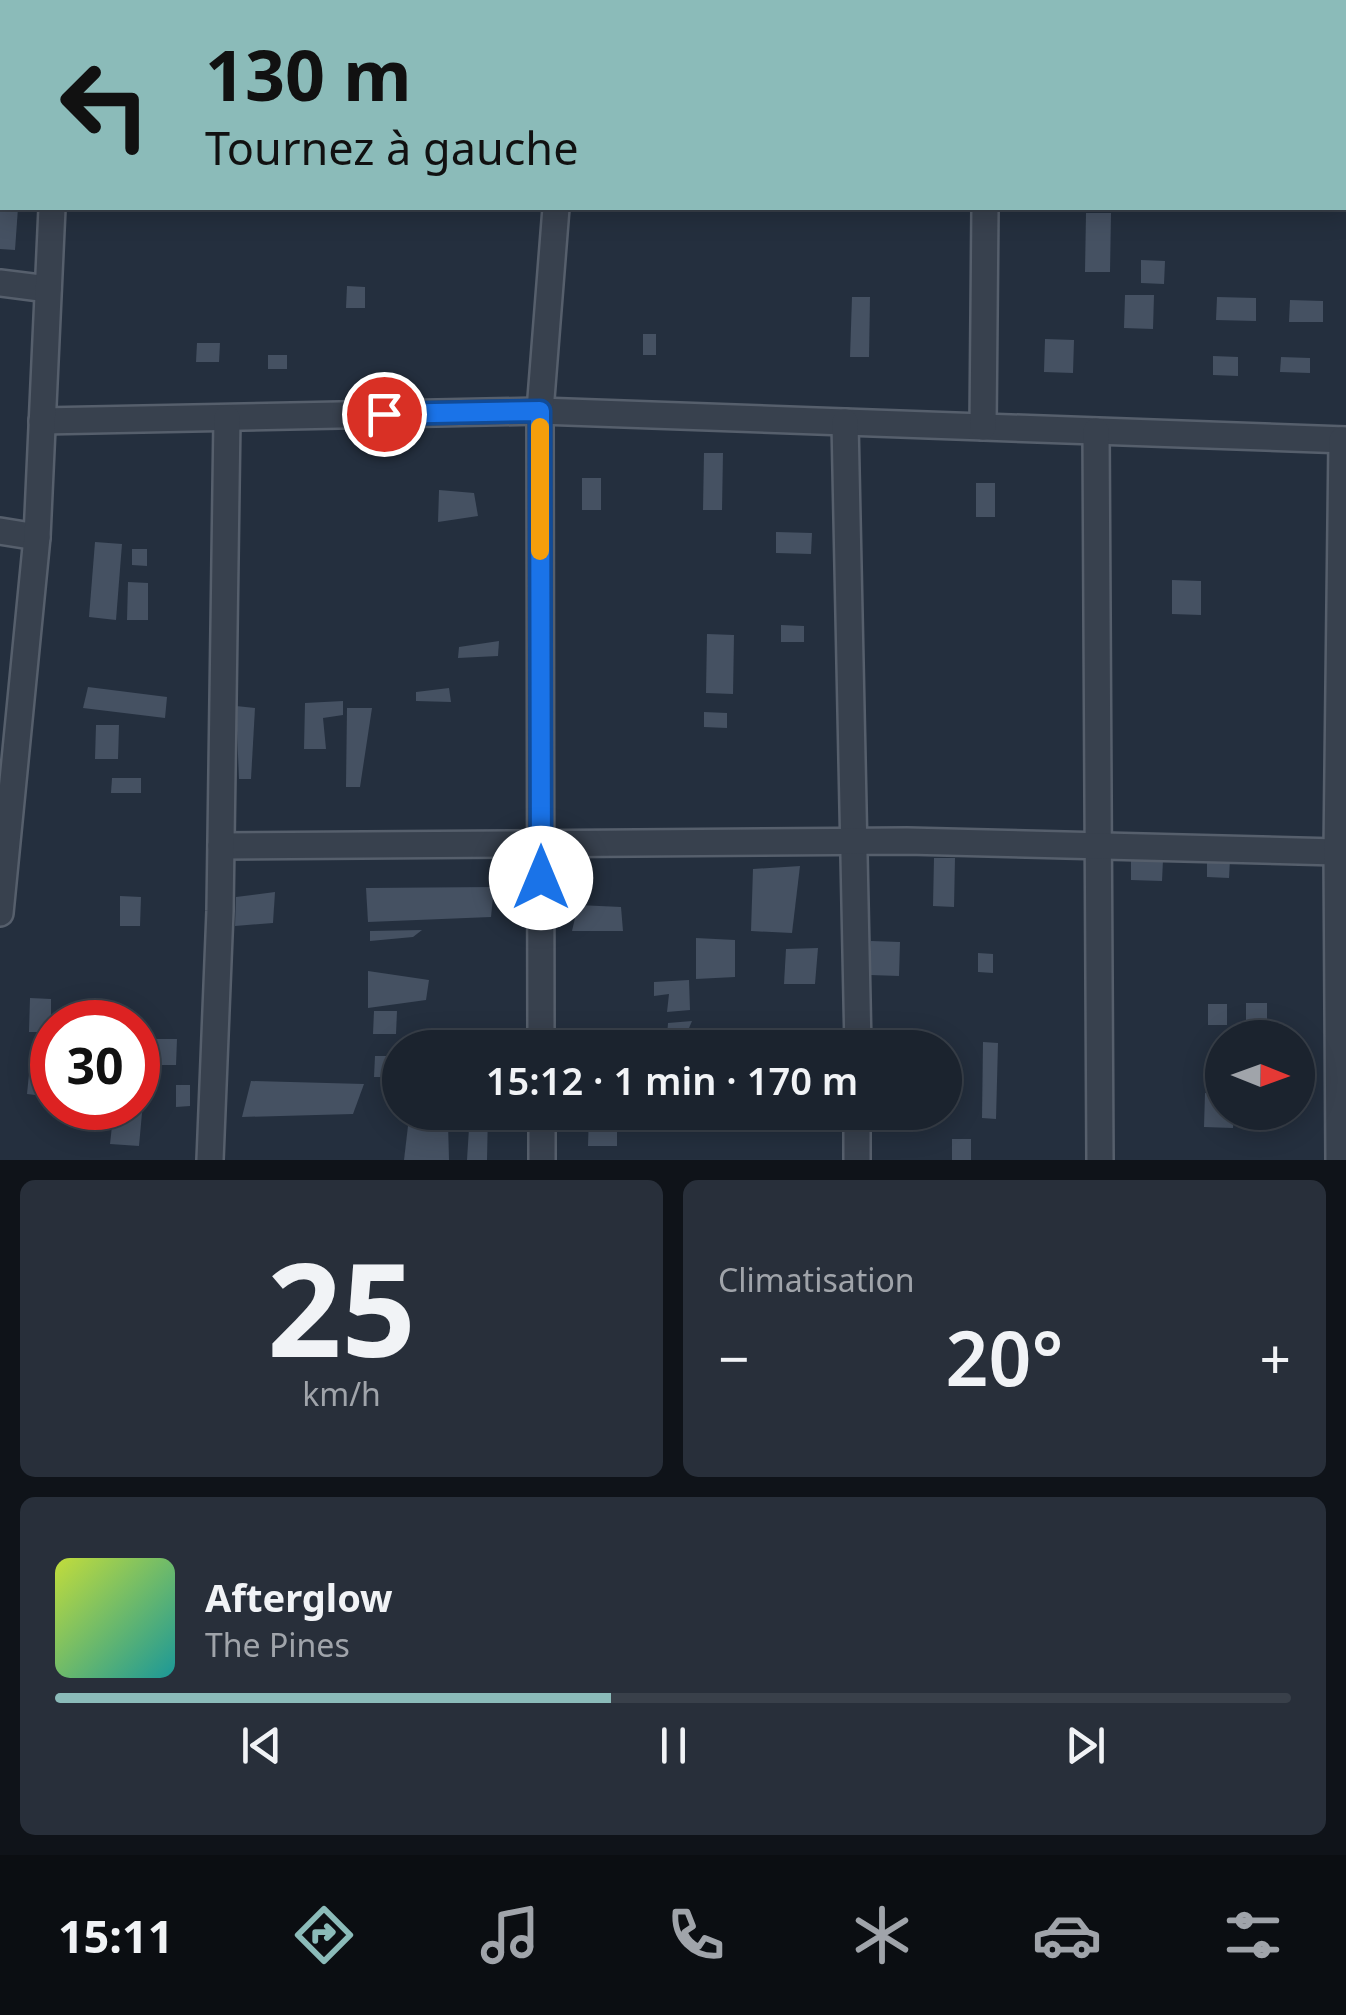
<!DOCTYPE html>
<html lang="fr">
<head>
<meta charset="utf-8">
<style>
  body { margin:0; font-family:"Noto Sans",sans-serif; background:#282f3a; color:#f1f3f6; height:100vh; display:flex; flex-direction:column; font-size:38px; white-space:nowrap }
  * { box-sizing:border-box; margin:0 }
  p { font-size:32px; color:#a0a4aa }
  .icon { flex:none; width:55px; height:55px; fill:none; stroke:currentColor; stroke-width:2; stroke-linecap:round; stroke-linejoin:round }
  .map { position:relative; height:1160px; overflow:hidden }
  .panel { display:flex; flex-direction:column; gap:20px; padding:20px; background:#0f1319; flex:1 }
  .panel>* { flex:none }
  .top-card { position:absolute; left:0px; top:0px; width:1348px; height:210px; box-shadow:0 5px 25px #0003,0 0 0 2px #39404a; background:#8bbbb9; color:#111; overflow:hidden }
  .needle { width:65px; rotate:91deg }
  .tools { position:absolute; left:1205px; top:1020px; display:grid; gap:20px }
  .tools a { display:grid; place-items:center; width:110px; height:110px; border-radius:50%; background:#1b232e; box-shadow:0 5px 25px #0003,0 0 0 2px #39404a; font-size:50px }
  .speed { position:absolute; left:30px; top:1000px; display:flex; gap:20px; font-size:50px; font-weight:700; text-align:center }
  .speed>* { display:grid; place-content:center; width:130px; height:130px; border-radius:50%; background:#1b232e; box-shadow:0 5px 25px #0003,0 0 0 2px #39404a; line-height:1 }
  .speed .limit { border:15px solid #d22; background:#fff; color:#111 }
  .pin { position:absolute; display:grid; place-items:center; width:85px; height:85px; color:#fff; margin:-42px; border:5px solid #fff; border-radius:50%; box-shadow:0 2px 10px #0007 }
  .me { position:absolute; width:110px; margin:-55px; rotate:0deg; stroke-linejoin:round; filter:drop-shadow(0 0 8px #0008) }
  .turn { display:flex; align-items:center; gap:35px; height:210px; padding:0 40px; font-size:45px }
  .turn .icon { width:130px; height:130px; stroke-width:2.5 }
  .turn b { display:block; font-size:70px; line-height:85px }
  .big { font-size:75px; font-weight:600; line-height:1.1 }
  .panel .widget { flex:1; display:flex; flex-direction:column; justify-content:center; gap:15px; min-width:0; padding:0 35px; border-radius:15px; background:#282f3a }
  .panel .dial { align-items:center; gap:0 }
  .dial b { font-size:130px; line-height:1 }
  .song { display:flex; align-items:center; gap:30px }
  .cover { width:120px; height:120px; border-radius:15px; background:linear-gradient(135deg,hsl(70 70% 55%),hsl(180 70% 35%)) }
  .played { height:10px; border-radius:5px; background:linear-gradient(90deg,#8bbbb9 45%,#39404a 45%) }
  .keys { display:flex; justify-content:space-around; direction:ltr }
  .heat { display:flex; justify-content:space-between; align-items:center; font-size:55px; direction:ltr }
  .panel .tiles { flex:1; display:grid; gap:20px; grid-template-columns:1fr 1fr }
  .widget:last-child { grid-column:span 2 }
  .trip { position:absolute; left:382px; top:1030px; width:580px; height:100px; border-radius:50px; background:#1b232e; box-shadow:0 5px 25px #0003,0 0 0 2px #39404a; font-weight:600; line-height:100px; text-align:center }
  .menu { display:flex; height:160px; justify-content:space-around; align-items:center; background:#0b0e12; color:#a0a4aa }
  .menu .icon { width:70px; height:70px }
  .menu .selected { color:#8bbbb9 }
  .menu b { font-size:45px; color:#f1f3f6 }
  .map>svg:first-child { display:block }
  .building { fill:#455162 }
  .lines { fill:none; stroke-linecap:round; stroke-linejoin:round }
  .street-casing { stroke:#565f6c; stroke-width:30 }
  .street { stroke:#38414e; stroke-width:25 }
  .route-casing { stroke:#114b97; stroke-width:25 }
  .route { stroke:#1a73e8; stroke-width:18 }
  .slow { stroke:#f59e0b; stroke-width:18 }
</style>
</head>
<body>
<div class="map">
<svg width="1346" height="1160" viewBox="0 0 1346 1160">
  <rect width="100%" height="100%" fill="#242f3e"/>
  <g class="building">
    <path d="M0 208H18L15 250 0 249Z"/>
    <path d="M1086 213H1111L1110 272H1085Z"/>
    <path d="M1141 260 1165 261 1164 284 1141 283Z"/>
    <path d="M347 286 365 287V308H346Z"/>
    <path d="M1125 295H1154L1153 329 1124 328Z"/>
    <path d="M852 297H870L869 357H850Z"/>
    <path d="M1217 297 1256 298V321L1216 320Z"/>
    <path d="M1290 300 1323 301V322H1289Z"/>
    <rect x="643" y="334" width="13" height="21"/>
    <path d="M1045 339 1074 340 1073 373 1044 372Z"/>
    <path d="M197 343H220L219 362H196Z"/>
    <rect x="268" y="355" width="19" height="14"/>
    <path d="M1213 356 1238 357V376L1213 375Z"/>
    <path d="M1281 357 1310 358V373L1280 372Z"/>
    <path d="M704 453H723L722 510H703Z"/>
    <rect x="582" y="478" width="19" height="32"/>
    <rect x="976" y="483" width="19" height="34"/>
    <path d="M439 490 474 493 478 516 438 522Z"/>
    <path d="M776 532 812 533 811 554 776 553Z"/>
    <path d="M95 542 122 544 116 620 89 617Z"/>
    <path d="M132 549H147V566L132 565Z"/>
    <path d="M1172 580 1201 581V615L1172 614Z"/>
    <path d="M128 582 148 583V620H127Z"/>
    <path d="M781 625 804 626V642H781Z"/>
    <path d="M707 634 734 635 733 694 706 693Z"/>
    <path d="M499 641 498 656 458 658 459 647Z"/>
    <path d="M88 687 167 697 165 718 83 708Z"/>
    <path d="M449 688 451 702 416 701V692Z"/>
    <path d="M343 701V715L323 718 326 749H304L305 703Z"/>
    <path d="M236 706 255 708 251 779H239Z"/>
    <path d="M347 708H372L360 787H346Z"/>
    <path d="M704 712 727 713V728L704 727Z"/>
    <path d="M96 725H119L118 759H95Z"/>
    <path d="M112 778H141V793H111Z"/>
    <path d="M934 858H955L954 907 933 906Z"/>
    <path d="M1207 858 1230 859 1229 878 1207 877Z"/>
    <path d="M1131 859 1163 860 1162 881 1131 880Z"/>
    <path d="M800 866 792 933 751 931 753 869Z"/>
    <path d="M494 887 491 917 368 922 366 888Z"/>
    <path d="M275 892 273 923 235 926 236 897Z"/>
    <path d="M120 896 141 897 140 926H120Z"/>
    <path d="M578 905 621 907 623 931H572Z"/>
    <path d="M422 930 413 937 370 941V931Z"/>
    <path d="M696 938 735 940V977L696 979Z"/>
    <path d="M871 941 900 942 899 976 870 975Z"/>
    <path d="M818 948 815 984H784L786 949Z"/>
    <path d="M978 953 993 954V973L978 972Z"/>
    <path d="M368 971 429 980 426 1000 368 1008Z"/>
    <path d="M689 980 690 1010 667 1012 669 994 654 996V982Z"/>
    <path d="M30 998 51 999V1032H29Z"/>
    <path d="M1246 1003H1267V1022L1246 1021Z"/>
    <rect x="1208" y="1004" width="19" height="21"/>
    <path d="M374 1011H397L396 1034H373Z"/>
    <path d="M692 1021 684 1040 667 1037 668 1023Z"/>
    <path d="M148 1039H177L176 1065H148Z"/>
    <path d="M983 1042 998 1043 996 1119 982 1118Z"/>
    <path d="M375 1056H400V1077H374Z"/>
    <path d="M30 1064 52 1067V1097L27 1094Z"/>
    <path d="M251 1081 364 1084 353 1114 242 1117Z"/>
    <path d="M176 1085H190V1106L176 1107Z"/>
    <path d="M138 1091H144L139 1146 110 1144 114 1108H138Z"/>
    <path d="M1205 1093 1222 1094V1112H1234L1233 1128 1204 1127Z"/>
    <path d="M470 1112H488L487 1160H467Z"/>
    <path d="M589 1112 617 1113V1146H588Z"/>
    <path d="M448 1123 449 1160H404L408 1126Z"/>
    <rect x="952" y="1139" width="19" height="21"/>
  </g>
  <g class="lines">
    <g class="street-casing">
      <g id="street">
        <path d="M61 0V2"/>
        <path d="M563 2V0"/>
        <path d="M986 2V0"/>
        <path d="M0 46H2"/>
        <path d="M1345 176H1346"/>
        <path d="M0 283 48 289"/>
        <path d="M42 421 540 411 1346 440"/>
        <path d="M845 422 858 1048"/>
        <path d="M983 427 985 208"/>
        <path d="M1096 431 1100 1160"/>
        <path d="M0 531 37 537"/>
        <path d="M221 846 907 841 1337 852"/>
        <path d="M0 913 37 537 52 208"/>
        <path d="M541 1048 540 411 556 208"/>
        <path d="M542 1112V1160"/>
        <path d="M210 1160 220 911 227 418"/>
        <path d="M857 1160V1112"/>
        <path d="M1339 1160 1337 852 1342 440"/>
      </g>
    </g>
    <use href="#street" class="street"/>
  </g>
  <g class="lines">
    <g class="route-casing">
      <path id="route" d="M384 414 540 411 541 878"/>
    </g>
    <use href="#route" class="route"/>
    <path class="slow" d="M540 427V551"/>
  </g>
</svg>
<div class="tools">
<a><svg class="needle" viewBox="-14 -14 28 28"><path d="M0-13l5 13h-10z" fill="#e53935"/><path d="M0 13l5-13h-10z" fill="#a0a4aa"/></svg></a>
</div>
<div class="speed"><div class="limit">30</div></div>
<div class="pin" style="left:384px;top:414px;background:#d93025"><svg class="icon" aria-label="arrive" viewBox="0 0 24 24"><path d="M6 21V4h12l-3 4 3 4H6"/></svg></div>
<svg class="me" style="left:541px;top:878px" viewBox="-20 -20 40 40"><circle r="19" fill="#fff"/><path d="M0-13L10 11 0 6-10 11z" fill="#1a73e8"/></svg>
<div class="trip">15:12 · 1 min · 170 m</div>
<div class="top-card">
<div class="turn"><svg class="icon" aria-label="left" viewBox="0 0 24 24"><path d="M17 20v-9H6M10 6l-5 5 5 5"/></svg><div><b>130 m</b>Tournez à gauche</div></div>
</div>
</div>
<section class="panel">
<div class="tiles">
<div class="widget dial"><b>25</b><p>km/h</p></div>
<div class="widget"><p>Climatisation</p>
<div class="heat"><a>−</a><b class="big">20°</b><a>+</a></div>
</div>
<div class="widget">
<div class="song"><i class="cover"></i><div><b>Afterglow</b><p>The Pines</p></div></div>
<div class="played"></div>
<div class="keys"><svg class="icon" aria-label="previous" viewBox="0 0 24 24"><path d="M18 5L8 12l10 7zM5 5v14"/></svg><svg class="icon" aria-label="pause" viewBox="0 0 24 24"><path d="M8 5v14M16 5v14"/></svg><svg class="icon" aria-label="next" viewBox="0 0 24 24"><path d="M6 5l10 7-10 7zM19 5v14"/></svg></div>
</div>
</div>
</section>
<nav class="menu">
<b>15:11</b>
<svg class="icon selected" aria-label="directions" viewBox="0 0 24 24"><path d="M12 3l9 9-9 9-9-9zM9 14v-3h6M13 9l2 2-2 2"/></svg>
<svg class="icon" aria-label="music" viewBox="0 0 24 24"><path d="M9 18V5l10-2v13"/><circle cx="6" cy="18" r="3"/><circle cx="16" cy="16" r="3"/></svg>
<svg class="icon" aria-label="phone" viewBox="0 0 24 24"><path d="M5 4h4l2 5-3 2q2 4 5 5l2-3 5 2v4C11 20 4 13 5 4z"/></svg>
<svg class="icon" aria-label="climate" viewBox="0 0 24 24"><path d="M12 3v18M4 7l16 10M4 17L20 7"/></svg>
<svg class="icon" aria-label="car" viewBox="0 0 24 24"><path d="M5 17H2v-5l4-1 3-4h7l3 4 3 1v5h-3M9 17h6M6 11h13"/><circle cx="7" cy="17" r="2"/><circle cx="17" cy="17" r="2"/></svg>
<svg class="icon" aria-label="filters" viewBox="0 0 24 24"><path d="M4 7h16M4 17h16"/><circle cx="9" cy="7" r="2"/><circle cx="15" cy="17" r="2"/></svg>
</nav>
</body>
</html>
